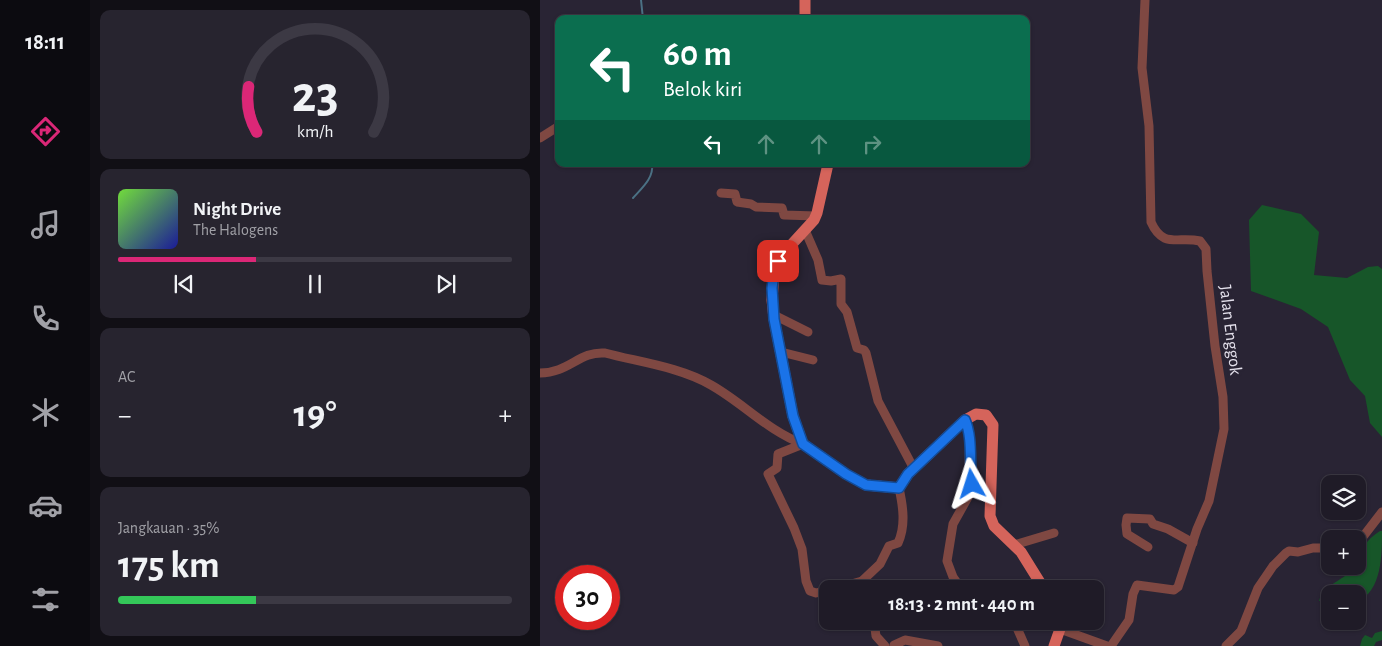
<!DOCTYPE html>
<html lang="id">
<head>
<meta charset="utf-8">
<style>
  body { margin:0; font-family:"Alegreya Sans",sans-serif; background:#27242f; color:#f1f3f6; height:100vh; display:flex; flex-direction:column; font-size:19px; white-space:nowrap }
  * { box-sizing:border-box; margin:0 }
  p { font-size:16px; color:#a1a1a7 }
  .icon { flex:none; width:28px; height:28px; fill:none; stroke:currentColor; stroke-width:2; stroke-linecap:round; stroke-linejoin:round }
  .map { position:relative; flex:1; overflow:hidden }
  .side { display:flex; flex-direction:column; gap:10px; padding:10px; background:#110f15; width:450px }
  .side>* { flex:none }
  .hud { position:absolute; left:15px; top:15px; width:475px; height:152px; border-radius:10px; box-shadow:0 1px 4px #0004,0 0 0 1px #3c3944; background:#0b6e4f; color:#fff; overflow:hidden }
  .buttons { position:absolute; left:781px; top:475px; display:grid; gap:10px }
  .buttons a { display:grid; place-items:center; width:45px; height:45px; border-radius:10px; background:#1f1b27; box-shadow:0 1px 4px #0004,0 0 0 1px #3c3944; font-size:25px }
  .speed { position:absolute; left:15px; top:565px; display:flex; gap:10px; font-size:25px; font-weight:700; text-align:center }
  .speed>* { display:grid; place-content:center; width:65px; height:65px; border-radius:50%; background:#1f1b27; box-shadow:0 1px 4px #0004,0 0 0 1px #3c3944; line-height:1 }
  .speed .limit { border:8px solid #d22; background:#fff; color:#111 }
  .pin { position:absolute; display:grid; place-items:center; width:42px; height:42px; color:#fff; margin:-21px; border-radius:10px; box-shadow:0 2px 8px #0006 }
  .me { position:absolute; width:55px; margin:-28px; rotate:354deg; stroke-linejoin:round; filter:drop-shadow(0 0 4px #0008) }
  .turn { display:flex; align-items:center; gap:18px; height:105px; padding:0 25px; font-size:22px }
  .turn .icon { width:65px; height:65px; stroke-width:2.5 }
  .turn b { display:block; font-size:35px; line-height:42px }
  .lanes { display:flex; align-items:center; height:48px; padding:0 25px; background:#0003; justify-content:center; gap:25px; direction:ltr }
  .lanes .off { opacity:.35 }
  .big { font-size:38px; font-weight:600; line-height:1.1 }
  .side .card { flex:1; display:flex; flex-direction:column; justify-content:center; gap:8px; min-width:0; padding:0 18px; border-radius:10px; background:#27242f }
  .side .dial { align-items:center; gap:0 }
  .dial svg { height:130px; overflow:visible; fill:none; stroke:#3c3944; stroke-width:7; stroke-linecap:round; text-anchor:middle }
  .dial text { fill:#f1f3f6; stroke:none }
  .song { display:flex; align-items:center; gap:15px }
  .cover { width:60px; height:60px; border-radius:8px; background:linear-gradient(135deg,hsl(100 70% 55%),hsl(240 70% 35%)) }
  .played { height:5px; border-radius:2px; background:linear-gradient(90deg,#db2777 35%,#3c3944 35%) }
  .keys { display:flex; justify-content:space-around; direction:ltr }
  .heat { display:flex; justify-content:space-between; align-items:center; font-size:28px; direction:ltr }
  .charge { height:8px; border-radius:4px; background:linear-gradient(90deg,#34c759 35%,#3c3944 0) }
  .trip { position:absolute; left:279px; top:580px; width:285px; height:50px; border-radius:10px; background:#1f1b27; box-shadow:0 1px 4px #0004,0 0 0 1px #3c3944; font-weight:600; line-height:50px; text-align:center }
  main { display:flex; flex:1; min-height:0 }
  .dock { display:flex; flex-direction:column; width:90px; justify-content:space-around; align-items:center; background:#0c0b10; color:#a1a1a7 }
  .dock .icon { width:35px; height:35px }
  .dock .current { color:#db2777 }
  .dock b { font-size:22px; color:#f1f3f6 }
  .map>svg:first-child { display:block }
  .green { fill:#175629 }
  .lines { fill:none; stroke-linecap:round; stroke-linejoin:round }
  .stream { stroke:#4b7184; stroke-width:2 }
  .minor { stroke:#7f4842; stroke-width:9 }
  .major { stroke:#d5645b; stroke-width:11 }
  .route-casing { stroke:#114b97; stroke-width:12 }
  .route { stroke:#1a73e8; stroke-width:9 }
  .labels { text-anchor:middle; stroke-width:5; stroke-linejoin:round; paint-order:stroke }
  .street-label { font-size:18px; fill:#e3e0eb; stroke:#292434 }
</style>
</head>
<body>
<main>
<nav class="dock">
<b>18:11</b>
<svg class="icon current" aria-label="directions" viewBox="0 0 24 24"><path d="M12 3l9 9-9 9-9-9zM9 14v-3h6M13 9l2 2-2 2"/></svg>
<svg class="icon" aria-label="music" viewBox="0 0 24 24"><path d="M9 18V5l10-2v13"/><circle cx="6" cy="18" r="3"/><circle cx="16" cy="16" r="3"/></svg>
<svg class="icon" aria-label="phone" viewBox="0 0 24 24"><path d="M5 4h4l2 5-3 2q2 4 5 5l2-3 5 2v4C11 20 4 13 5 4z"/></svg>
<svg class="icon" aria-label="climate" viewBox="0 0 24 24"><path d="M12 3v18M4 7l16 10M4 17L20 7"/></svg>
<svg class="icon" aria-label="car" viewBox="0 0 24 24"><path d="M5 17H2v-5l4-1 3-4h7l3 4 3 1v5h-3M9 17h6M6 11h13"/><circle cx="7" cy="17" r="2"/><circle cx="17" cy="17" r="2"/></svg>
<svg class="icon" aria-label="filters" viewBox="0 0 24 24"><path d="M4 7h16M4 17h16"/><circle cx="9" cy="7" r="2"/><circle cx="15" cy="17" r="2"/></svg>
</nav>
<section class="side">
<div class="card dial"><svg viewBox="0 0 100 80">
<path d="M14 69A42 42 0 1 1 86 69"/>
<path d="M14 69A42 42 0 0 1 9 41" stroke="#db2777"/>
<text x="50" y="56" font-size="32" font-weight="700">23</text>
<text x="50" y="72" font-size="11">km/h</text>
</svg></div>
<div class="card">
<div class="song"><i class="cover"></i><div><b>Night Drive</b><p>The Halogens</p></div></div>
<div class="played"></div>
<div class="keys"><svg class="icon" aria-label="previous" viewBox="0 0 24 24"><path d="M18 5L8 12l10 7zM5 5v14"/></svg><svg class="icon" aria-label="pause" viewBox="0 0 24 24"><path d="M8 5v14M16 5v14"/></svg><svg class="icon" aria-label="next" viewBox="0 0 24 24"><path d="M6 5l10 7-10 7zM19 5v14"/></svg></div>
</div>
<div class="card"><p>AC</p>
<div class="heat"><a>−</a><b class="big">19°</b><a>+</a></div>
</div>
<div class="card"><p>Jangkauan · 35%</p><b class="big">175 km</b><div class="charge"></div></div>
</section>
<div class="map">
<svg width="842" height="646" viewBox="0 0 842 646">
  <rect width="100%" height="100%" fill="#292434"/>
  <g class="green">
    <path d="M722 205 761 214 779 232 774 275 807 278 828 267 838 266 842 269V437L830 423 825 396 810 380 788 327 761 309 711 291 709 220Z"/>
    <path d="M840 531H842C842 554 842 591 818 601V594H790V602L779 601 782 591 805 576 811 566H818C818 551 827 539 840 531Z"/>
    <path d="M842 631V640L836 642 834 646H820L822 639 825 635 832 638 835 633Z"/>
  </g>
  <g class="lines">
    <g class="stream">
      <path d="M101 0 103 19"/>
      <path d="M93 198C102 188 114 178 112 164"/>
    </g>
    <g class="minor">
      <path d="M0 138 19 126"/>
      <path d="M181 193 195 194 197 202 211 204 216 207 242 208 244 215 276 216"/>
      <path d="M265 230 278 260 282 280 291 281 301 279V304L307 312 317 348 324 350 326 353 338 401 374 469"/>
      <path d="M234 315 268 332"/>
      <path d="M241 352 273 360"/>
      <path d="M0 373C29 373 39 351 65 353 99 362 140 367 171 385 203 403 228 431 263 444"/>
      <path d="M425 420 430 436 429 462 432 490 413 524 407 561 413 577 418 584 426 589"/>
      <path d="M263 444 238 454 237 468 228 474 254 528 262 549 266 581 270 591 276 593 288 590"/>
      <path d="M818 541 822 538 842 512"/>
      <path d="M474 545 514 533"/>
      <path d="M608 547 587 534 586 525 587 518 610 519 613 524 628 529 653 543"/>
      <path d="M294 589 322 581"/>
      <path d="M325 589 322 581 340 564 349 546 358 543C366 526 363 506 359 488"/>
      <path d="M334 621 336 636 345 646"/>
      <path d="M474 621 485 646"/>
      <path d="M520 629 567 646"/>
      <path d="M354 645 365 640 398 646"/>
      <path d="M571 646 589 620 593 594 597 585 634 590 638 587 657 529 669 501 684 429 683 397 675 346 667 271 666 249 660 241C638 236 623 249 611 222L609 126 602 68 605 0"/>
      <path d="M686 646 701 631 718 588 733 566 746 553 749 551 758 552 773 548H790"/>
    </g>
    <g class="major">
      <path d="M265 0V19"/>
      <path d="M288 164 277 213 274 220 242 255 234 273 232 300 234 319 253 416 263 444 306 474 326 485 359 488 368 474 425 420 436 414 446 415 453 425 450 516 454 526 481 552 504 589"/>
      <path d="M514 646 520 629V621"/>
    </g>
  </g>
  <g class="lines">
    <g class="route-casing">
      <path id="route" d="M238 261 234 273 232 288 234 319 253 416 263 444 306 474 326 485 359 488 368 474 425 420C433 438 429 463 432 484"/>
    </g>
    <use href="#route" class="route"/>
  </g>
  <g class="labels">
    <g class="street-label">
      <text transform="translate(691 330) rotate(83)" y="6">Jalan Enggok</text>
    </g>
  </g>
</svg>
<div class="buttons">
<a><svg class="icon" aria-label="layers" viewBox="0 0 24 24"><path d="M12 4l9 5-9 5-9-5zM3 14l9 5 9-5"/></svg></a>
<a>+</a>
<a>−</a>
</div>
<div class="speed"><div class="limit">30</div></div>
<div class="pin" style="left:238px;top:261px;background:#d93025"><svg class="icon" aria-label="arrive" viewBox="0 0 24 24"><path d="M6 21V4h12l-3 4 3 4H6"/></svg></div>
<svg class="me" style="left:432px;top:484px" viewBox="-20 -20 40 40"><path d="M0-17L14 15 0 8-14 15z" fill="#1a73e8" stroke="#fff" stroke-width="4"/></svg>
<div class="trip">18:13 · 2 mnt · 440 m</div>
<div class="hud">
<div class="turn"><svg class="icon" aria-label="left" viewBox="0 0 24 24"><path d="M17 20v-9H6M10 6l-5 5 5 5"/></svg><div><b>60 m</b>Belok kiri</div></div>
<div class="lanes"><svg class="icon" aria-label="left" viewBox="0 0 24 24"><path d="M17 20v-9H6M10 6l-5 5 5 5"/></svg><svg class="icon off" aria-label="ahead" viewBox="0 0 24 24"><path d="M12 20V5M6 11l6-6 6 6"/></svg><svg class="icon off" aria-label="ahead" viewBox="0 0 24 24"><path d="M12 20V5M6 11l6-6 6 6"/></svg><svg class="icon off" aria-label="right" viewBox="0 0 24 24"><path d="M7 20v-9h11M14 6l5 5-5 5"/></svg></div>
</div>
</div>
</main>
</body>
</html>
